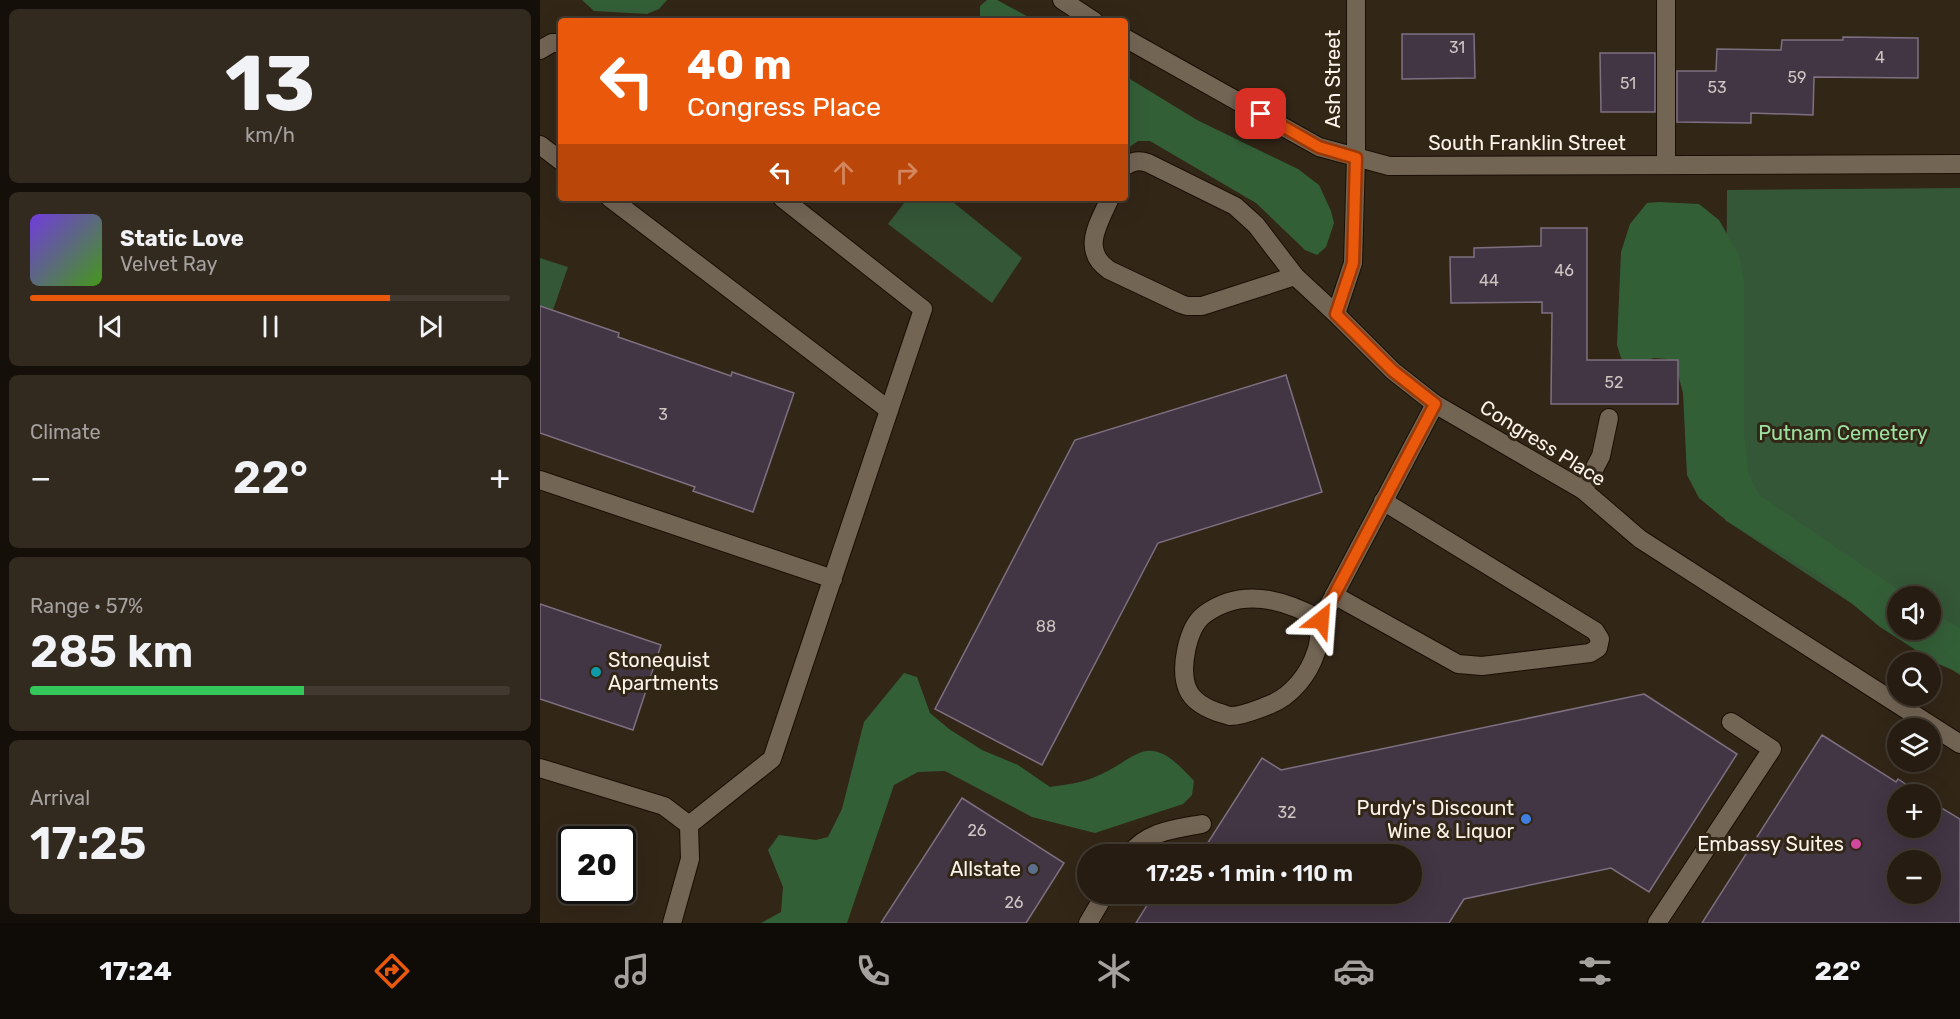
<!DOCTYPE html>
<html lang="en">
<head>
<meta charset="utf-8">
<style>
  body { margin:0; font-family:Rubik,sans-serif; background:#32291f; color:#f1f3f6; height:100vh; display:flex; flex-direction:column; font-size:22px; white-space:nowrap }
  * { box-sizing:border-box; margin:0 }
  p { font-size:20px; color:#a4a19f }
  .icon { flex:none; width:33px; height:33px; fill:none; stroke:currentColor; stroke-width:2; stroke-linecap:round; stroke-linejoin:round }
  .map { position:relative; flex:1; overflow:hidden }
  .panel { display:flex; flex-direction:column; gap:9px; padding:9px; background:#150f09; width:540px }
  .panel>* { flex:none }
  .top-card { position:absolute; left:18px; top:18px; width:570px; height:183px; border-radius:6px; box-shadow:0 6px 24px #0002,0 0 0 2px #423a31; background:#ea580c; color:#fff; overflow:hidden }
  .fabs { position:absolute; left:1347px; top:586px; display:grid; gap:12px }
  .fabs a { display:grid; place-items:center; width:54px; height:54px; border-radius:50%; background:#261c11; box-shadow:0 6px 24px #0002,0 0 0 2px #423a31; font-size:30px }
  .speed { position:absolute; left:18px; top:826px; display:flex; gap:12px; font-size:30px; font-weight:700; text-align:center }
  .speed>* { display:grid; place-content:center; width:78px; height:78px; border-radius:50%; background:#261c11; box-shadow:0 6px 24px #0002,0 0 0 2px #423a31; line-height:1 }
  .speed .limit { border:3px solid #111; border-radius:9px; background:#fff; color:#111 }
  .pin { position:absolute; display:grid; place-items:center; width:51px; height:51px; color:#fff; margin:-26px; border-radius:12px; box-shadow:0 3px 9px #0006 }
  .me { position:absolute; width:66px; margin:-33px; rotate:28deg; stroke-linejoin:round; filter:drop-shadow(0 0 4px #0008) }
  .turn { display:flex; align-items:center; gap:21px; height:126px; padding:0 30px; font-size:27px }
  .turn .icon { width:78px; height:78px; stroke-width:2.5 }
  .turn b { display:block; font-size:42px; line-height:51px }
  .lanes { display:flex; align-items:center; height:57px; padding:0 30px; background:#0003; justify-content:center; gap:30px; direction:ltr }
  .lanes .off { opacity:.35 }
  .big { font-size:45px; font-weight:600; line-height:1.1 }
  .panel .card { flex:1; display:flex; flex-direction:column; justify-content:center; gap:9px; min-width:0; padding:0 21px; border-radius:9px; background:#32291f }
  .panel .dial { align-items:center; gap:0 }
  .dial b { font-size:78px; line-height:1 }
  .song { display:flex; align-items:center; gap:18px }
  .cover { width:72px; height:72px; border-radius:9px; background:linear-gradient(135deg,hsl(260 70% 55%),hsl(100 70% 35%)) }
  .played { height:6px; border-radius:3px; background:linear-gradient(90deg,#ea580c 75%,#423a31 75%) }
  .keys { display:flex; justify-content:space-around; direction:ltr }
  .heat { display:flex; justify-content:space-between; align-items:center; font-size:33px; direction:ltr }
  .charge { height:9px; border-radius:4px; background:linear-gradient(90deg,#34c759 57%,#423a31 0) }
  .trip { position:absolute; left:537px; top:844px; width:345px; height:60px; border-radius:30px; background:#261c11; box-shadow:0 6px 24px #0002,0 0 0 2px #423a31; font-weight:600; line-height:60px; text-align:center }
  .menu { display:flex; height:96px; justify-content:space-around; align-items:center; background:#0f0b07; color:#a4a19f }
  .menu .icon { width:42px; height:42px }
  .menu .on { color:#ea580c }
  .menu b { font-size:27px; color:#f1f3f6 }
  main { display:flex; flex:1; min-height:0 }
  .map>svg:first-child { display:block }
  .green { fill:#345737; fill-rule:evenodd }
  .forest { fill:#335f37 }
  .building { fill:#423544; stroke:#7f7081; stroke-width:1.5; fill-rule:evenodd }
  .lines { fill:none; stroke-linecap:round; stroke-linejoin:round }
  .lane-casing { stroke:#190f03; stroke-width:20 }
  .street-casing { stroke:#190f03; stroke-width:20 }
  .lane { stroke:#736554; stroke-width:18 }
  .street { stroke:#736554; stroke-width:18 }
  .route-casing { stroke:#983908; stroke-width:15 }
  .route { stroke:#ea580c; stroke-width:10 }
  .culture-dot { fill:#0f9aa8; stroke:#322617; stroke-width:2 }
  .shop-dot { fill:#3f7fe0; stroke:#322617; stroke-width:2 }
  .hotel-dot { fill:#d1479c; stroke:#322617; stroke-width:2 }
  .service-dot { fill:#5c6f8a; stroke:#322617; stroke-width:2 }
  .labels { text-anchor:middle; stroke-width:6; stroke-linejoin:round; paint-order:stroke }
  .number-label { font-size:16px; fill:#cec4c0 }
  .street-label { font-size:20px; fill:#fcf4ea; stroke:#322617 }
  .park-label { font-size:20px; fill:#9de1a1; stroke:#322617 }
  .poi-label { font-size:20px; fill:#fcf4ea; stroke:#322617; text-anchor:end }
</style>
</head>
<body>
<main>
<section class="panel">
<div class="card dial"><b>13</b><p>km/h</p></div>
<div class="card">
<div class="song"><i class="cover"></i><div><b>Static Love</b><p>Velvet Ray</p></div></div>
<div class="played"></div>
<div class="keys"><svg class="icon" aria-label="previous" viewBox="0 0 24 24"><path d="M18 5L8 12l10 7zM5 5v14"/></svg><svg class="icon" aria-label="pause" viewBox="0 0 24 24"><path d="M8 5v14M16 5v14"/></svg><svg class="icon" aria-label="next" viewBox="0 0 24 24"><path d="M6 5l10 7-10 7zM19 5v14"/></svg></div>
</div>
<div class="card"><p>Climate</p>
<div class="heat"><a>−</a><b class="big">22°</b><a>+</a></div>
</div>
<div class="card"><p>Range · 57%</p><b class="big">285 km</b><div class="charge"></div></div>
<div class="card"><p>Arrival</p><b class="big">17:25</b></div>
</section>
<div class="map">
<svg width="1420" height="923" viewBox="0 0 1420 923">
  <rect width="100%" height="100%" fill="#322617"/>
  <g class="green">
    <path d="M1420 188V675L1185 520 1187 190ZM1358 597H1390V630H1358Z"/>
    <path d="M368 198H408L482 258 452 303 348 224Z"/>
    <path d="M0 258 28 267 13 310 0 306Z"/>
  </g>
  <g class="forest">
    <path d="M42 0H127L119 9 107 14 54 11Z"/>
    <path d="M447 0H457L496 21H440V6Z"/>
    <path d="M585 76 657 120 758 169 779 185 791 211 794 223 786 247 777 255 765 250 716 203 610 141H598L585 150Z"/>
    <path d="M1119 202 1159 204 1179 220 1199 255 1204 280V434L1208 472 1219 495 1369 597H1358V630H1390L1391 612 1420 628V673L1396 663 1340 627 1279 576 1187 521 1159 498 1147 475 1143 393 1136 367 1127 359 1114 358 1092 365 1081 358 1077 345 1081 252 1090 224 1107 203Z"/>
    <path d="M364 673 377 677 390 713 409 729 442 750 478 765 510 787C521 785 535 784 547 780 600 762 603 724 654 781L652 795 643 804 555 833 492 817 405 771 378 772 354 785 307 923H221L241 912 243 887 228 850 239 835 276 840 288 837 302 809 324 722Z"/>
  </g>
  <g class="building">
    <path d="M862 34H934L935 78 862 79Z"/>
    <path d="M1303 37 1378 38V78L1274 77 1273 115 1211 113V123L1137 122V71H1176L1177 49 1241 50 1242 40H1303Z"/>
    <path d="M1060 53H1115V112H1061Z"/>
    <path d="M1001 228H1047V360H1138V404H1011L1012 313H1002V302L911 303 910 257H934V248L1001 246Z"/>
    <path d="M0 306 79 333 78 337 191 376 192 372 254 393 213 512 153 491 155 487 0 433Z"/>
    <path d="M746 375 782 492 618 543 502 765 395 709 535 440Z"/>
    <path d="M0 604 121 645 93 730 0 699Z"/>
    <path d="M1104 694 1197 754 1109 892 1071 868 924 899 909 923H596L614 894H872V855H660L722 758 741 770Z"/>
    <path d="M1282 735 1356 782 1358 779 1382 795H1358V828H1390V801L1420 819V923H1162ZM1358 861H1390V894H1358Z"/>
    <path d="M422 798 524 863 486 923H341Z"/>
  </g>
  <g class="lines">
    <g class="lane-casing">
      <g id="lane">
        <path d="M1126 0V165"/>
        <path d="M0 50 12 43H21"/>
        <path d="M0 145 21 161"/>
        <path d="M816 158 813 263 796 314 853 371 895 404 1043 490 1100 539 1420 744"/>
        <path d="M585 166C593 161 599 160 608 163L695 206 716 225 755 276 796 314"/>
        <path d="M70 198 349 410"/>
        <path d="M570 198C559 223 540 250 569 270L641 304 647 306H662L755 276"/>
        <path d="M0 480 293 579"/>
        <path d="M1043 490 1061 456 1069 418"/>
        <path d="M794 595 918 664 942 666 1050 653 1058 648 1060 639 1055 631 843 501"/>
        <path d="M781 620C744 599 702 587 665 614 647 627 639 670 648 690 653 701 666 708 677 712 681 713 686 715 690 716 703 716 718 709 729 705 752 696 769 674 776 652 780 642 779 630 781 620L895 404"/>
        <path d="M0 768 124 806 149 825 150 859 132 923"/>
        <path d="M149 825 232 759 383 309 242 198"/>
        <path d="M589 855C607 831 635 829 662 824"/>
        <path d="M548 923 565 894"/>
        <path d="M1117 923 1232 749 1191 722"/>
      </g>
    </g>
    <g class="street-casing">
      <g id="street">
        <path d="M522 0 554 21"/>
        <path d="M585 38 779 147 849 166 1420 164"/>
        <path d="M816 158V0"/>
      </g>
    </g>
    <use href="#lane" class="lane"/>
    <use href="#street" class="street"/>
  </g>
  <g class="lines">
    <g class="route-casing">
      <path id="route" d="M721 114 779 147 816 158 813 263 796 314 853 371 895 404 781 620"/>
    </g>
    <use href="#route" class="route"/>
  </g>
  <circle class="culture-dot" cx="56" cy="672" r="6"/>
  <circle class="shop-dot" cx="986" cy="819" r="6"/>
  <circle class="hotel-dot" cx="1316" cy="844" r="6"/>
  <circle class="service-dot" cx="493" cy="869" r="6"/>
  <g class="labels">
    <g class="number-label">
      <text x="917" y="53">31</text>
      <text x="1340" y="63">4</text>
      <text x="1257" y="83">59</text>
      <text x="1088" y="89">51</text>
      <text x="1177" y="93">53</text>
      <text x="1024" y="276">46</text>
      <text x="949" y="286">44</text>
      <text x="1074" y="388">52</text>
      <text x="123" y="420">3</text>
      <text x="506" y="632">88</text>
      <text x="747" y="818">32</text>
      <text x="437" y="836">26</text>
      <text x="474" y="908">26</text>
    </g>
    <g class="street-label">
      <text transform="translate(793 79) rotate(-90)" y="7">Ash Street</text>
      <text x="987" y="150">South Franklin Street</text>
      <text transform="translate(1003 443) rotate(32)" y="7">Congress Place</text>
    </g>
    <g class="park-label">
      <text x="1303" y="440">Putnam Cemetery</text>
    </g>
    <g class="poi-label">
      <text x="68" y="667" text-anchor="start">Stonequist<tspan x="68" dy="23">Apartments</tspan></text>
      <text x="974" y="815">Purdy's Discount<tspan x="974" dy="23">Wine &amp; Liquor</tspan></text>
      <text x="1304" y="851">Embassy Suites</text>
      <text x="481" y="876">Allstate</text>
    </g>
  </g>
</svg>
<div class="fabs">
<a><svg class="icon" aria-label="sound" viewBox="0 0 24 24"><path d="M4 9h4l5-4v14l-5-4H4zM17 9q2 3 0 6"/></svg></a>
<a><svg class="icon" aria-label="search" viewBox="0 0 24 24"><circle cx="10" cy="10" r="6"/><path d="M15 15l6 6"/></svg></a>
<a><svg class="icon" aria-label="layers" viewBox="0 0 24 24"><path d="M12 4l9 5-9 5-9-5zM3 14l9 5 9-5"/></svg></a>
<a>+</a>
<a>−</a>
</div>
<div class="speed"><div class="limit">20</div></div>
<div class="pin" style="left:721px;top:114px;background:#d93025"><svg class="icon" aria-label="arrive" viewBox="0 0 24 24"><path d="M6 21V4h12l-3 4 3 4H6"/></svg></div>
<svg class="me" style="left:781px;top:620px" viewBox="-20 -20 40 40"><path d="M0-17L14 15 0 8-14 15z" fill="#ea580c" stroke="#fff" stroke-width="4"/></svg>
<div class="trip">17:25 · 1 min · 110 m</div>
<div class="top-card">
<div class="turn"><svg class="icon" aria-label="left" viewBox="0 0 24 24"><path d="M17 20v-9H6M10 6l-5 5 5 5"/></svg><div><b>40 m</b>Congress Place</div></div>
<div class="lanes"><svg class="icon" aria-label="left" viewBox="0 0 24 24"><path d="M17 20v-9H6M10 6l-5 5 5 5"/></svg><svg class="icon off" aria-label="ahead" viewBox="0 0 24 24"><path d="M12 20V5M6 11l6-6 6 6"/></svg><svg class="icon off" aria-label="right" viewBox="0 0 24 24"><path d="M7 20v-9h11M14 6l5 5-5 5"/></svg></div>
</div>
</div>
</main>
<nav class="menu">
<b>17:24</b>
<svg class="icon on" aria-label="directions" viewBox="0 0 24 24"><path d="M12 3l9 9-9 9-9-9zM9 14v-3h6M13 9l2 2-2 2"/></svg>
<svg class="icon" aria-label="music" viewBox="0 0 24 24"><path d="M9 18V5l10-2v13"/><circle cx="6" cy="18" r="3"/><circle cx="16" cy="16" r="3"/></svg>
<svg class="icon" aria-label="phone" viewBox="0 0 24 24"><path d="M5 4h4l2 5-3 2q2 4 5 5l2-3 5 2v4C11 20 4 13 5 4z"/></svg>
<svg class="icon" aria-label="climate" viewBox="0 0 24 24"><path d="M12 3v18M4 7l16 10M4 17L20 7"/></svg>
<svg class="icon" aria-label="car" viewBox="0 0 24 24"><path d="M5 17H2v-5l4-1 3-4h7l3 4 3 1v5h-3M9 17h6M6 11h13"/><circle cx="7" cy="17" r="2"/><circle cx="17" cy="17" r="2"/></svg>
<svg class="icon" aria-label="filters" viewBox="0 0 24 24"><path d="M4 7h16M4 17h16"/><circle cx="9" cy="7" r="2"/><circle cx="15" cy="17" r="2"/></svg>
<b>22°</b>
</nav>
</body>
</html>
